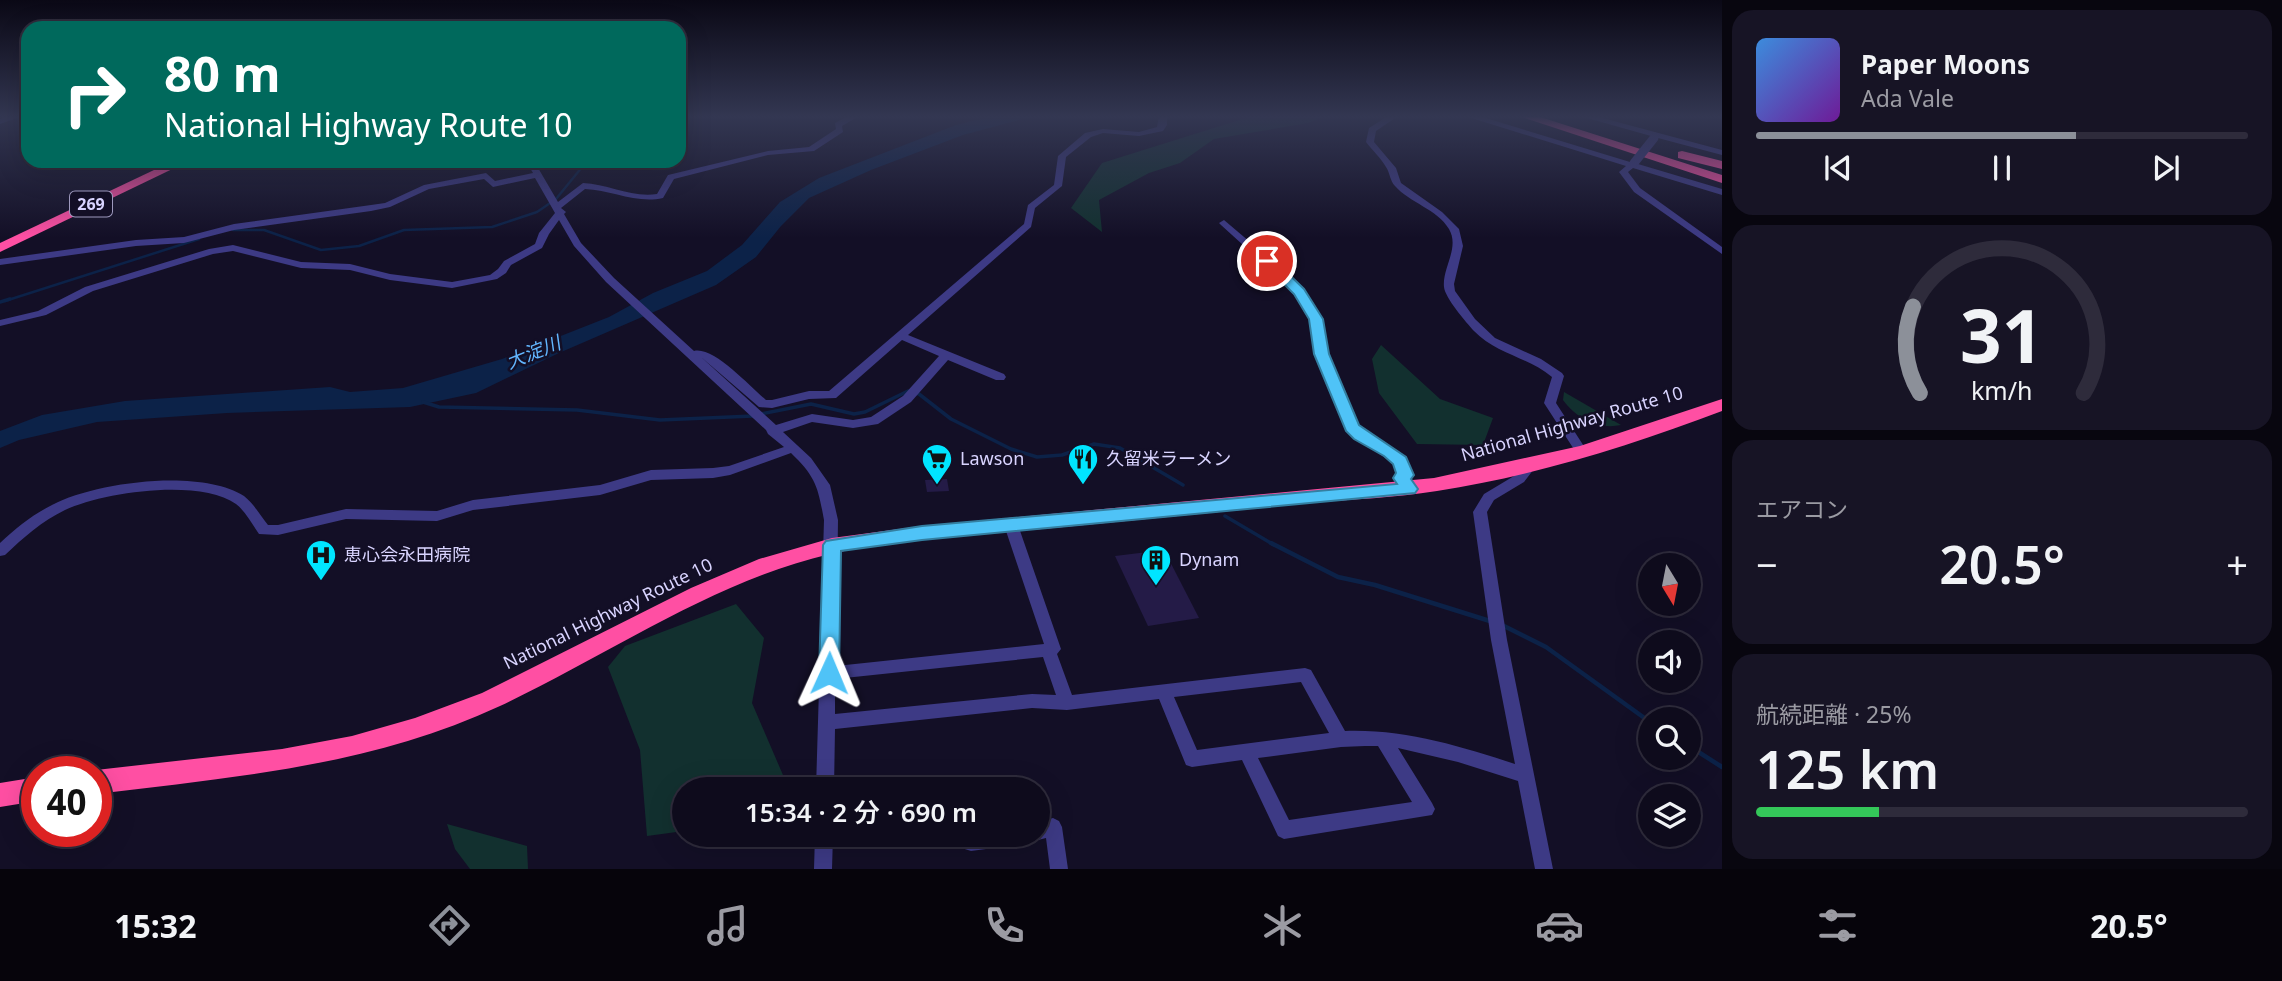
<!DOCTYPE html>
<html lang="ja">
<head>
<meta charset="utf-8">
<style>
  body { margin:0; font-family:"Noto Sans","Noto Sans JP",sans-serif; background:#171425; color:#f1f3f6; height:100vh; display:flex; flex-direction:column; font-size:26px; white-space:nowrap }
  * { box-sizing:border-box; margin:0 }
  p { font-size:23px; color:#9b9ba3 }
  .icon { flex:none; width:38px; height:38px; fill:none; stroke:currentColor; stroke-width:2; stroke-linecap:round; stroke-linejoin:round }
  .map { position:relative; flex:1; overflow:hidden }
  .sheet { display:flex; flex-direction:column; gap:10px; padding:10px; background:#08060f; width:560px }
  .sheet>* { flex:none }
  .hud { position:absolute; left:21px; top:21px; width:665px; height:147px; border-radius:21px; box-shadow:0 7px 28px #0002,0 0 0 2px #2e2b3b; background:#00695c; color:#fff; overflow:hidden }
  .needle { width:46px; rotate:170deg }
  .fabs { position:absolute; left:1638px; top:553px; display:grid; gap:14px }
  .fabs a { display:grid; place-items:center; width:63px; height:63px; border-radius:50%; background:#0e0b1c; box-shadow:0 7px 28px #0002,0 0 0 2px #2e2b3b; font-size:35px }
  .speed { position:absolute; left:21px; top:756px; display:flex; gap:14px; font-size:35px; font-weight:700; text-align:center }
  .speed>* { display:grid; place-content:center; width:91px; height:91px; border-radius:50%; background:#0e0b1c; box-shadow:0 7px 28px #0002,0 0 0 2px #2e2b3b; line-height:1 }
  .speed .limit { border:10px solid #d22; background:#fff; color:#111 }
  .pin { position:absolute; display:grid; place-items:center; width:60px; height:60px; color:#fff; margin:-30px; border:4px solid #fff; border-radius:50%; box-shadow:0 2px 7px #0007 }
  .me { position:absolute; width:77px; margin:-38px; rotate:1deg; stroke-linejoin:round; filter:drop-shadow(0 0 5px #0008) }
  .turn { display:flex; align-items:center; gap:24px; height:147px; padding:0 28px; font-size:32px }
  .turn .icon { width:91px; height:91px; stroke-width:2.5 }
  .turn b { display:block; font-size:49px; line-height:60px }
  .big { font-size:52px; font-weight:600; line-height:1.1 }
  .sheet .widget { flex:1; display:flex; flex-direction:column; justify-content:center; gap:10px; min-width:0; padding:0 24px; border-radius:21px; background:#171425 }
  .sheet .dial { align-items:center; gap:0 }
  .dial svg { height:182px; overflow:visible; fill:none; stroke:#2e2b3b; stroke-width:7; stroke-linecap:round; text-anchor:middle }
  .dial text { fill:#f1f3f6; stroke:none }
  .song { display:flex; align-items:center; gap:21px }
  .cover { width:84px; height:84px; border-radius:10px; background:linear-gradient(135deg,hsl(210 70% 55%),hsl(280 70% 35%)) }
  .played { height:7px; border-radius:4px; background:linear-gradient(90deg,#8c9099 65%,#2e2b3b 65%) }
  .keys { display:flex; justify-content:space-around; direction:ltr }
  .heat { display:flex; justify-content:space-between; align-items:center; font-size:38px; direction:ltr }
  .charge { height:10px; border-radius:5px; background:linear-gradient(90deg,#34c759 25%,#2e2b3b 0) }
  .trip { position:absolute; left:672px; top:777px; width:378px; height:70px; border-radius:35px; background:#0e0b1c; box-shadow:0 7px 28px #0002,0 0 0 2px #2e2b3b; font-weight:600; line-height:70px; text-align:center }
  .tabs { display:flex; height:112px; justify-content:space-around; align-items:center; background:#06040b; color:#9b9ba3 }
  .tabs .icon { width:49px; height:49px }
  .tabs .active { color:#8c9099 }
  .tabs b { font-size:32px; color:#f1f3f6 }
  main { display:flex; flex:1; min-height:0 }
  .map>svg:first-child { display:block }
  .green { fill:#12302f }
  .water { fill:#0c2248 }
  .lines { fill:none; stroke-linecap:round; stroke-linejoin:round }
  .stream-far2 { stroke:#0c2248; stroke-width:2.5 }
  .stream-far1 { stroke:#0c2248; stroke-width:3.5 }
  .stream { stroke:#0c2248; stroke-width:4.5 }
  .building { fill:#241b47 }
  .minor { fill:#3d3a85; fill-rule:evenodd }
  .highway { fill:#ff4fa3; fill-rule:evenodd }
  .minor-bridge { stroke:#3d3a85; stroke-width:9 }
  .route { fill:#4fc3f7; stroke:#337fa1; stroke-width:2 }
  .labels { text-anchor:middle; stroke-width:5; stroke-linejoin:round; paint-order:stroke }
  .shield { fill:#130f26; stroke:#9e99be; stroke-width:2 }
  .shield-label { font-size:16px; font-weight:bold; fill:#d9d4ff }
  .street-label { font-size:18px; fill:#d9d4ff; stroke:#130f26 }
  .poi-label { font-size:18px; fill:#d9d4ff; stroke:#130f26; text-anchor:start }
  .water-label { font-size:19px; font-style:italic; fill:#62b6ff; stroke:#130f26 }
</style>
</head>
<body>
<main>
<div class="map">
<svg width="1722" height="869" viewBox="0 0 1722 869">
  <rect width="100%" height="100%" fill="#130f26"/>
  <g class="green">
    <path d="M1252 116H1326L1308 123 1214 139 1180 163 1149 173 1099 200 1102 232 1071 208 1102 163Z"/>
    <path d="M1381 345 1440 399 1493 418 1483 445 1417 444 1379 393 1372 359Z"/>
    <path d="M1564 392 1621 425C1598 430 1576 418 1563 400Z"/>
    <path d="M736 604 764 638 752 703 789 789H684V831L647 836 640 750 608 667 625 646Z"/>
    <path d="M447 824 527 846 528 869H470L455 849Z"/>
  </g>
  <path class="water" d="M993 116H1034L963 135 871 170 809 198 781 226 756 257 716 285 559 353 476 393 410 407 227 413 97 422 19 440 0 448V431L42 415 125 401 330 387 350 392 403 388 502 359 609 317 653 293 707 271 742 245 780 202 819 178 956 125Z"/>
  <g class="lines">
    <g class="stream-far2">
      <path d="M233 230H264L321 250 359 246 404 230 492 227 537 212 556 199 587 161"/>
      <path d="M5 301 199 239"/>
    </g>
    <g class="stream-far1">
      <path d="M0 302 10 299"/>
      <path d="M423 402 439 407 577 410 660 420 753 416"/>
      <path d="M761 414 811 404 854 414 865 412 908 391 919 394 951 419 1011 449 1037 457 1062 455 1094 444 1120 448 1183 485"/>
      <path d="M1225 516 1274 545"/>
    </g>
    <g class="stream">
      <path d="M1271 543 1338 577 1375 585 1493 622"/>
      <path d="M1500 624 1546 647 1650 722"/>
      <path d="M1689 746 1722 767"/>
    </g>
  </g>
  <g class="building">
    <path d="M947 479 949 491 927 492 925 480Z"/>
    <path d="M1164 550 1199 618 1148 626 1115 556Z"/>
  </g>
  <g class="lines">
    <g class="minor">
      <path d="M9 116H22L0 124V119Z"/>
      <path d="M848 116H859L842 126 843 132 814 151 768 155 674 179 663 198C636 204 612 190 585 189L561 208 566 212 564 214 581 243 614 278 694 351C714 346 750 387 766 400H772L809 391H829L1024 224 1028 205 1054 185 1058 156 1085 133 1103 129 1139 132 1157 127 1159 116H1167V125L1163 131 1139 136 1103 133 1091 137 1066 157 1062 186 1035 208 1031 227 908 335 1004 374 1006 377 1004 380H996L948 360 911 402 878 424 853 428 812 422 783 432 811 458 830 485 838 520 836 666 1044 644 1004 525 1006 521H1016L1018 525 1061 649 1057 654 1072 695 1305 668 1311 670 1345 731C1405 729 1459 746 1515 764L1491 640 1473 512 1484 494 1514 476 1527 462 1531 461 1537 465 1524 482 1494 500 1487 512 1507 640 1553 869H1535L1518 781 1458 762 1398 748 1432 803 1435 809 1432 815 1284 839 1278 836 1242 760 1192 767 1186 765 1159 699 1067 710 1032 708 835 729 834 789H816L824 520C818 487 816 477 791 453L730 475 713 478 651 480 600 495 473 510 437 521 346 519 278 535 259 534C252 524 246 512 236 504 200 478 103 492 65 510 42 521 23 538 5 555L0 556V543C16 528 32 515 52 505 95 482 201 468 244 496 254 504 260 515 268 525H278L346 509 437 511 473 500 600 485 651 470 713 468 729 466 784 447 768 434 766 430 606 282 574 246 559 220 549 234 542 248 511 265 506 273 497 279 452 288 390 280 350 270 301 268 233 251 213 254 93 291 46 315 0 326V320L38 311 85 287 209 249 233 245 301 262 350 264 390 274 452 282 490 275 498 269 504 261 535 244 539 233 555 213 535 178 493 187 484 179 429 189 390 207 371 211 234 230 184 243 136 246 0 265V259L136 240 184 237 234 224 371 205 385 203 424 185 486 173 495 181 533 173 526 161H534L558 202 583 183C608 184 632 198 657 194L668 175 768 151 809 147 836 129 835 123ZM902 340 939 356 903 396 871 417 853 420 812 414 776 425 701 357 759 407 772 408 809 399 836 398ZM1043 657 1056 695 1032 694 835 714V679ZM1301 682 1329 733 1197 750 1174 697ZM1365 746H1378L1412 802 1289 820 1258 758 1341 747Z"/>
      <path d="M1388 116H1398L1376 131 1374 142 1396 168 1401 183 1442 212 1459 229 1463 246 1454 284 1455 291 1475 319 1495 338 1541 359 1562 373 1564 376 1556 403 1587 451 1585 454H1577L1544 403 1552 377C1528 357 1496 354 1474 331 1466 322 1445 298 1444 287 1442 268 1460 248 1449 229 1437 209 1410 203 1395 186 1390 181 1390 173 1386 167 1381 158 1372 150 1366 142L1369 128Z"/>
      <path d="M1465 116H1479L1630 162 1637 161 1638 164 1722 189V195L1633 168 1628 172 1640 188 1722 247V254L1634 192 1619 172 1626 166Z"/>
      <path d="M1580 116H1595L1722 150V155L1658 138 1651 140V136Z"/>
      <path d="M1224 220 1283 270 1311 301 1325 333 1327 354 1357 425 1400 456 1412 475 1409 479 1416 489 1414 492H1404L1395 478 1399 473 1391 462 1355 437 1346 427 1315 354V333L1302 304 1275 274 1221 225 1219 223Z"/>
      <path d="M1053 818 1059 821 1062 827 1068 869H1050L1046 838 1038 840 1032 837 1030 841 1024 844 971 851 940 841 937 835H1038V822Z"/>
      <path d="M815 835H833L832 869H814Z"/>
    </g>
    <g class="highway">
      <path d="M1519 116H1537L1722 175V183Z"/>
      <path d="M1682 151 1722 161V169L1678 158V152Z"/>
      <path d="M173 161H189L0 252V243Z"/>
      <path d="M1722 399V411C1630 446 1534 476 1437 491 1395 498 1352 499 1310 503 1232 511 1153 518 1074 526 994 534 909 536 830 554 711 582 609 655 500 706 372 766 234 777 96 794V772H92L96 770 282 749 352 736 415 718 482 693 691 588 759 559 832 538 922 526 1434 478 1580 446Z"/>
      <path d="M37 777V801L0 807V783Z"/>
    </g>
    <path class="minor-bridge" d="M1634 163 1654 138"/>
  </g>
  <linearGradient id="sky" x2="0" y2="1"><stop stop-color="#0a0815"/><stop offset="0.49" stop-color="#333752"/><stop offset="1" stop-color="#333752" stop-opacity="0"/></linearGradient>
  <rect width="1722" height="238" fill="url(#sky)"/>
  <path class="route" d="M1267 257 1272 258 1304 289 1323 319 1329 354 1359 425 1406 457 1414 475 1411 479 1418 489 1415 493 922 540 841 551 839 673 836 679 829 681 822 679 819 673 823 545 826 541 922 526 1397 484 1393 478 1396 473 1393 464 1384 456 1354 439 1346 431 1314 354 1309 319 1294 294 1261 261Z"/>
  <defs>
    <g id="supermarket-pin" transform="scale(1.575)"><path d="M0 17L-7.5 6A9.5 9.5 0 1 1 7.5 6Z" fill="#00e5ff" stroke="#130f26"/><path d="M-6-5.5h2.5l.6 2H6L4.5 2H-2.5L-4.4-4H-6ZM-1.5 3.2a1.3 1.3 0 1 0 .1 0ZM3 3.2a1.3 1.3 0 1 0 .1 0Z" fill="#111"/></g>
    <g id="restaurant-pin" transform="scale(1.575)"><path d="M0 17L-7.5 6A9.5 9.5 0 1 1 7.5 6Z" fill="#00e5ff" stroke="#130f26"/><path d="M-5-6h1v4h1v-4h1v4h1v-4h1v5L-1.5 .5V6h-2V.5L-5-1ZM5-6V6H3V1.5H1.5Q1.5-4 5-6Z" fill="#111"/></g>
    <g id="hospital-pin" transform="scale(1.575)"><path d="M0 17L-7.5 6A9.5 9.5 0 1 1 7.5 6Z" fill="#00e5ff" stroke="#130f26"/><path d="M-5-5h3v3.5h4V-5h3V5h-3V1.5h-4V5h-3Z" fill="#111"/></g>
    <g id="building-pin" transform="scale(1.575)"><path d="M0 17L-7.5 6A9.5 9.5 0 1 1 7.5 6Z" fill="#00e5ff" stroke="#130f26"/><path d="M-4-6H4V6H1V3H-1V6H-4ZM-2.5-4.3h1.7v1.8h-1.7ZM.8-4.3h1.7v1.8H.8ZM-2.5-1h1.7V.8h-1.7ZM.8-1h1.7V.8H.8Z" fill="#111"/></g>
  </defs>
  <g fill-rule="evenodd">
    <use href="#supermarket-pin" x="937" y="459"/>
    <use href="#restaurant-pin" x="1083" y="459"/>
    <use href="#hospital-pin" x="321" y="555"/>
    <use href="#building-pin" x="1156" y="560"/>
  </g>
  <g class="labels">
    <rect class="shield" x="70" y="191.5" width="42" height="25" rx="5"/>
    <g class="shield-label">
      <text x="91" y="210">269</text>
    </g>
    <g class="street-label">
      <text transform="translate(1572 424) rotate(-16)" y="6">National Highway Route 10</text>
      <text transform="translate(608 614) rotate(-26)" y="6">National Highway Route 10</text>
    </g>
    <g class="poi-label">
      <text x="960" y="465">Lawson</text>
      <text x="1106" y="465">久留米ラーメン</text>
      <text x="344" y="561">恵心会永田病院</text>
      <text x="1179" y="566">Dynam</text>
    </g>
    <g class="water-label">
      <text transform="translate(533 352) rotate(-22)" y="7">大淀川</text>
    </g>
  </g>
</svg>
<div class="fabs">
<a><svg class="needle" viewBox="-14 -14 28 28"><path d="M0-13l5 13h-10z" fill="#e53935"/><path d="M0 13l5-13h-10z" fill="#9b9ba3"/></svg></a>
<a><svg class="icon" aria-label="sound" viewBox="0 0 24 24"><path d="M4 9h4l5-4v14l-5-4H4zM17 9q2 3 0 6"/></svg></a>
<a><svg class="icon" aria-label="search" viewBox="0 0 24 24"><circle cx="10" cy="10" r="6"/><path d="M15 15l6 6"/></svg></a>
<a><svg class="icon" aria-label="layers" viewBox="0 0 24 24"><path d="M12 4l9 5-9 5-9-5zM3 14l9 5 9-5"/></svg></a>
</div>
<div class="speed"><div class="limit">40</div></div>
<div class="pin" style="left:1267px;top:261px;background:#d93025"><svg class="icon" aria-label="arrive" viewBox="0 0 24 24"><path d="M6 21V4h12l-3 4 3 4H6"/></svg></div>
<svg class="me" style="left:829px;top:673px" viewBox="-20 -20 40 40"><path d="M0-17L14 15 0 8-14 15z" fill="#4fc3f7" stroke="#fff" stroke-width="4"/></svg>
<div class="trip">15:34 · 2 分 · 690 m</div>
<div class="hud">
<div class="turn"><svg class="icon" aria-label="right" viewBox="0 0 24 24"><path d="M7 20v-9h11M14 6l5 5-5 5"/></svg><div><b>80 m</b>National Highway Route 10</div></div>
</div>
</div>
<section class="sheet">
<div class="widget">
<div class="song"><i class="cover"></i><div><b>Paper Moons</b><p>Ada Vale</p></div></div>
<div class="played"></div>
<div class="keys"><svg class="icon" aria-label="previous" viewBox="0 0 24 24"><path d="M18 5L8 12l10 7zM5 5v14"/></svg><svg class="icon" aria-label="pause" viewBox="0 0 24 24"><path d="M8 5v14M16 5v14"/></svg><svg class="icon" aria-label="next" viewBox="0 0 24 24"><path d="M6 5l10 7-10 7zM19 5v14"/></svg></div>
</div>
<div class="widget dial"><svg viewBox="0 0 100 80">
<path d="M14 69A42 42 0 1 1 86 69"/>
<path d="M14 69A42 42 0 0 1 11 31" stroke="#8c9099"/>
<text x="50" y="56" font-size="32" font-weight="700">31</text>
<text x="50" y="72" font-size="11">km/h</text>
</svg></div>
<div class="widget"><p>エアコン</p>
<div class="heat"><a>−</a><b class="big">20.5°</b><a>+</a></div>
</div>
<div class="widget"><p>航続距離 · 25%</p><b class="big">125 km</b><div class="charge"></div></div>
</section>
</main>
<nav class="tabs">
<b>15:32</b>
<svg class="icon active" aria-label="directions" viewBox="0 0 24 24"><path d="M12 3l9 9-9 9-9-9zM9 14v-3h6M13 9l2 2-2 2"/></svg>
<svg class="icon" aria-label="music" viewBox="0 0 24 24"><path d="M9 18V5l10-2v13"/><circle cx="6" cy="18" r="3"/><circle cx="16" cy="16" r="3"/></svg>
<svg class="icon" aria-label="phone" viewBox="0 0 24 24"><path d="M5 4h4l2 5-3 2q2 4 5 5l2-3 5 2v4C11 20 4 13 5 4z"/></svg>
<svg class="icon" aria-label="climate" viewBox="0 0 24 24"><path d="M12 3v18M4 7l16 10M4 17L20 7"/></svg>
<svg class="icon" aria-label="car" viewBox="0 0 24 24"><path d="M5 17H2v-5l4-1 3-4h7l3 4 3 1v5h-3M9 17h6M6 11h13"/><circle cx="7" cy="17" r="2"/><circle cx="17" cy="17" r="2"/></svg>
<svg class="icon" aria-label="filters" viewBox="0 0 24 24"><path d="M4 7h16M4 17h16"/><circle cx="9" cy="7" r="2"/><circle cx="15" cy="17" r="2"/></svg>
<b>20.5°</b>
</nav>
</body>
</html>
